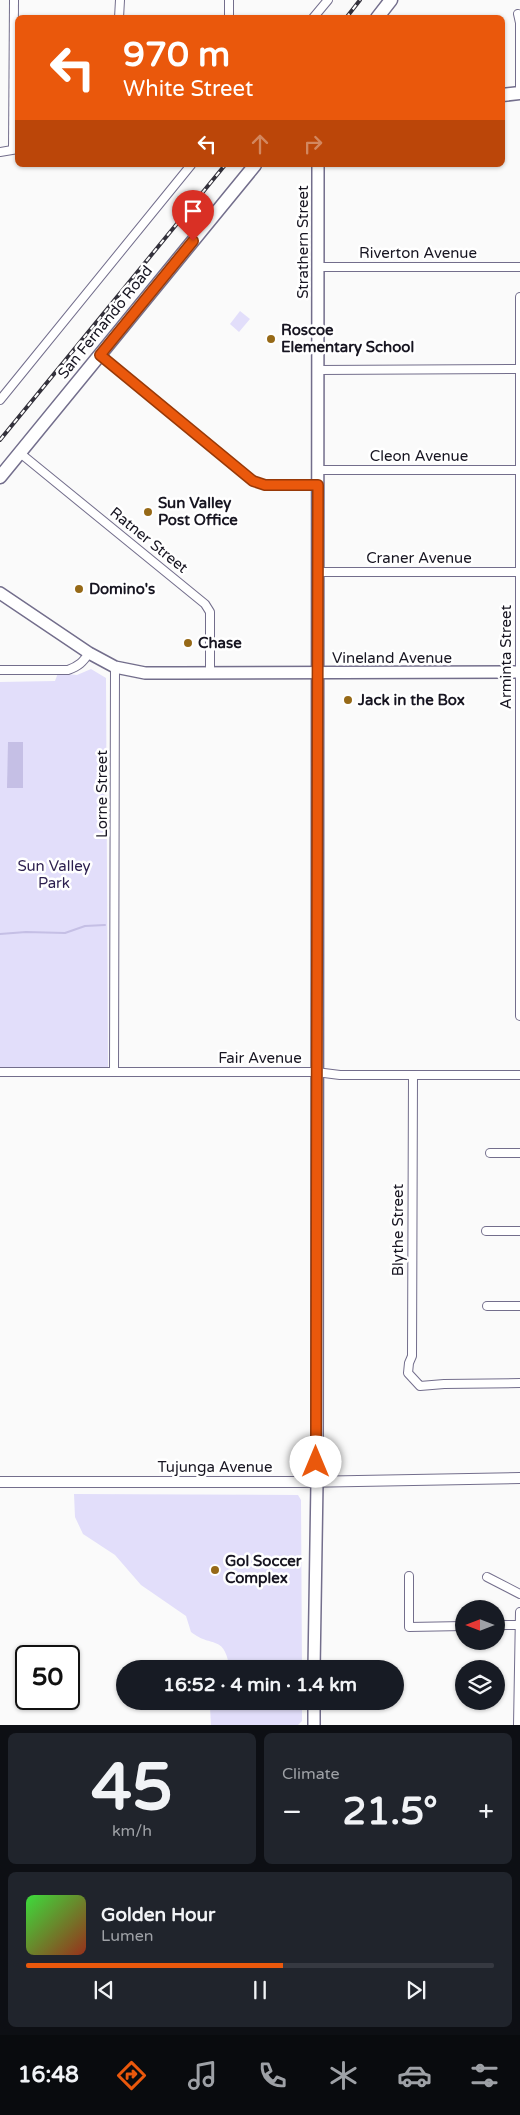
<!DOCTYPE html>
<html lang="en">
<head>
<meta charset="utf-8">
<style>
  body { margin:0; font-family:"Varela Round",sans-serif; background:#20242c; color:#f1f3f6; height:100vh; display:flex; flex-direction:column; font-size:19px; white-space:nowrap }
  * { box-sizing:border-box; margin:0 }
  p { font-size:16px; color:#9ea1a6 }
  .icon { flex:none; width:28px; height:28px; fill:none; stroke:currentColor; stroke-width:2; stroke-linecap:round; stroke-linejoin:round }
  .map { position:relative; height:1725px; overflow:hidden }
  .details { display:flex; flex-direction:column; gap:8px; padding:8px; background:#0d0f14; flex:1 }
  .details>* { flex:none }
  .hud { position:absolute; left:15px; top:15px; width:490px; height:152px; border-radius:8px; box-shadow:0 1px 4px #0004; background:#ea580c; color:#fff; overflow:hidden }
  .needle { width:32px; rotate:270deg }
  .fabs { position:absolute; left:455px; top:1600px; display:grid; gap:10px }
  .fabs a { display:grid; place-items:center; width:50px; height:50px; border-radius:50%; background:#171b24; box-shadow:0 1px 4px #0004; font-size:25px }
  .speed { position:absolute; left:15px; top:1645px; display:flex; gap:10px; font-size:25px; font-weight:700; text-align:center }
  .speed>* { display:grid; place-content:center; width:65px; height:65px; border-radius:50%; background:#171b24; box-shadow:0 1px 4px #0004; line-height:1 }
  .speed .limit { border:2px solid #111; border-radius:8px; background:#fff; color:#111 }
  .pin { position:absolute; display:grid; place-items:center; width:42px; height:42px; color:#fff; margin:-51px -21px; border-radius:50% 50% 50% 0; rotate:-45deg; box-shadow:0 0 5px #0007 }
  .pin .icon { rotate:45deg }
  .me { position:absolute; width:55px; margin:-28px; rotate:0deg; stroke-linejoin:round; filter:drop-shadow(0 0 4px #0008) }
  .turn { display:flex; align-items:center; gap:18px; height:105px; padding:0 25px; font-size:22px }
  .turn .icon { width:65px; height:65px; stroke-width:2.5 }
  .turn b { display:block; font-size:35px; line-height:42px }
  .lanes { display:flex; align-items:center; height:48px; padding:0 25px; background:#0003; justify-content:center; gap:25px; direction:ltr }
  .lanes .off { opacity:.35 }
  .big { font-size:38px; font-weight:700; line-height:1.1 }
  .details .tile { flex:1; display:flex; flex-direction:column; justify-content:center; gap:8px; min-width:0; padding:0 18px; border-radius:8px; background:#20242c }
  .details .dial { align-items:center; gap:0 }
  .dial b { font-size:65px; line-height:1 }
  .song { display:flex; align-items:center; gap:15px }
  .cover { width:60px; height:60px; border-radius:8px; background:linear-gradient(135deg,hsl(120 70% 55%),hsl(10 70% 35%)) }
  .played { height:5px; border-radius:2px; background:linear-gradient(90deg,#ea580c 55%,#363941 55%) }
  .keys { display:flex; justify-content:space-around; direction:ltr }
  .heat { display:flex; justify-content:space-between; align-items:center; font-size:28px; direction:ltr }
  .details .tiles { flex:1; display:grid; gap:8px; grid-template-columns:1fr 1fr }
  .tile:last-child { grid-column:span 2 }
  .trip { position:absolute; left:116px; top:1660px; width:288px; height:50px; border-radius:25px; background:#171b24; box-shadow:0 1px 4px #0004; font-weight:700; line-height:50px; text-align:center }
  .dock { display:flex; height:80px; justify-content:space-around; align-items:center; background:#090b0e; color:#9ea1a6 }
  .dock .icon { width:35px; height:35px }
  .dock .active { color:#ea580c }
  .dock b { font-size:22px; color:#f1f3f6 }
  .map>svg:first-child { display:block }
  .green { fill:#e2defa }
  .water { fill:#c5bfe5 }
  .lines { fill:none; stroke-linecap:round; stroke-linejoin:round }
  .stream { stroke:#c5bfe5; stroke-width:2 }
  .minor-casing { stroke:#736e8c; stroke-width:10 }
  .tertiary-casing { stroke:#736e8c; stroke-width:12 }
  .secondary-casing { stroke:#736e8c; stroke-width:14 }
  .primary-casing { stroke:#736e8c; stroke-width:15 }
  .minor { stroke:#fff; stroke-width:8 }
  .tertiary { stroke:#fff; stroke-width:10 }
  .secondary { stroke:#fff; stroke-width:11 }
  .primary { stroke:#fff; stroke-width:12 }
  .rail-casing { stroke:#33313b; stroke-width:4 }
  .rail { stroke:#fff; stroke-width:2; stroke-dasharray:5.5; stroke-linecap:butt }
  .route-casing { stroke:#983908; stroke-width:12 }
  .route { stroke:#ea580c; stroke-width:9 }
  .poi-dot { fill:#966917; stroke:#fff; stroke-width:2 }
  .labels { text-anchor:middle; stroke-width:5; stroke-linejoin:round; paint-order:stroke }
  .street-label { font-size:15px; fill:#171521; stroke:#fff }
  .poi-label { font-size:15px; font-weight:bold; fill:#171521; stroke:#fff; text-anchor:start }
  .park-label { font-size:15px; fill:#2c1f4e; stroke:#fff }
</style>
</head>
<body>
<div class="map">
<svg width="520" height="1725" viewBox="0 0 520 1725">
  <rect width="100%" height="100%" fill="#fafafa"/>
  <g class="green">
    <path d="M240 311 250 319 239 332 230 324Z"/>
    <path d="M91 669 106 678 108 1068H0V682L55 681 58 673 77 675Z"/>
    <path d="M74 1494 298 1495 301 1500 302 1669H230C224 1633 213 1649 191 1632L186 1616 141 1585 115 1555 83 1534 75 1517Z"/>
    <path d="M213 1701H302V1721L298 1725H211L210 1708Z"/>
  </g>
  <path class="water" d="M8 742H23V788H7Z"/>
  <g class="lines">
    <path class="stream" d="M0 934 26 932 65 933 85 926 105 925"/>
    <g class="minor-casing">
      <g id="minor">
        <path d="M518 14 520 23V93"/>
        <path d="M119 18 120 0"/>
        <path d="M229 18V0"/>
        <path d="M313 18 328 0"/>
        <path d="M13 149 14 0"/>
        <path d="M0 152 18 149"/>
        <path d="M317 267H520"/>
        <path d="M520 297V1016"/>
        <path d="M100 355 253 481 265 485H318"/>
        <path d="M318 370 520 369"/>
        <path d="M0 400 191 165"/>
        <path d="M20 453 205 604 210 612V673"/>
        <path d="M318 470H520"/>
        <path d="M318 572H520"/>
        <path d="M0 670H68C79 666 83 662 89 653"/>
        <path d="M0 1072H316L340 1075H520"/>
        <path d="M114 1072 115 667"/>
        <path d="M413 1075 412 1356 409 1363 408 1373 420 1386 444 1384 520 1383"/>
        <path d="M490 1153H520"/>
        <path d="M486 1231H520"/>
        <path d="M487 1306H520"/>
        <path d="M409 1576V1627L464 1626"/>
        <path d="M487 1577 520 1594"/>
        <path d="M496 1625H520"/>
        <path d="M518 1725 520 1612"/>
      </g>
    </g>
    <g class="tertiary-casing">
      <path id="tertiary" d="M0 1482H303L520 1478"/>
    </g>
    <g class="secondary-casing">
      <g id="secondary">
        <path d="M0 593 89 653 115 667 145 673H178L520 672"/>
        <path d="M314 1669 317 1482 318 165"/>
        <path d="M314 1725V1701"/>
      </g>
    </g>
    <g class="primary-casing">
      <g id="primary">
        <path d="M377 18 391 0"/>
        <path d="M502 95 520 93"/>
        <path d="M0 477 255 165"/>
      </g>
    </g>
    <use href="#minor" class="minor"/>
    <use href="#tertiary" class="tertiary"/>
    <use href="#secondary" class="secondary"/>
    <use href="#primary" class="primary"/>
    <g class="rail-casing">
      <g id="rail">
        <path d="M346 18 360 0"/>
        <path d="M0 440 225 165"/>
      </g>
    </g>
    <use href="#rail" class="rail"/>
  </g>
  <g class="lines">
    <g class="route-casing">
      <path id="route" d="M193 241 100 355 253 481 265 485H318L316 1462"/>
    </g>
    <use href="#route" class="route"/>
  </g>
  <g class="poi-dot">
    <circle cx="271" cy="339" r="5"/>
    <circle cx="148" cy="512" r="5"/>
    <circle cx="79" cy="589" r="5"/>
    <circle cx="188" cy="643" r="5"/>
    <circle cx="348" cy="700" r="5"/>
    <circle cx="215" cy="1570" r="5"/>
  </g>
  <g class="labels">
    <g class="street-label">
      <text transform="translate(303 242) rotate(-90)" y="5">Strathern Street</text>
      <text x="418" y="258">Riverton Avenue</text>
      <text transform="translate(105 322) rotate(-51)" y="5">San Fernando Road</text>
      <text x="419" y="461">Cleon Avenue</text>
      <text transform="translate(149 540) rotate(39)" y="5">Ratner Street</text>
      <text x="419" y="563">Craner Avenue</text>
      <text transform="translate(506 657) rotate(-90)" y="5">Arminta Street</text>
      <text x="392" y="663">Vineland Avenue</text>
      <text transform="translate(102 794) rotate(-90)" y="5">Lorne Street</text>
      <text x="260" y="1063">Fair Avenue</text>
      <text transform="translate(398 1230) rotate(-90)" y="5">Blythe Street</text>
      <text x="215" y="1472">Tujunga Avenue</text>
    </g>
    <g class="poi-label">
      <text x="281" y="335">Roscoe<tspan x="281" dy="17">Elementary School</tspan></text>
      <text x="158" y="508">Sun Valley<tspan x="158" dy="17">Post Office</tspan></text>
      <text x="89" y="594">Domino's</text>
      <text x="198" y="648">Chase</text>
      <text x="358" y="705">Jack in the Box</text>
      <text x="225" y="1566">Gol Soccer<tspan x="225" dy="17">Complex</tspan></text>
    </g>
    <g class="park-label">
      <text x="54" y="871">Sun Valley<tspan x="54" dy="17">Park</tspan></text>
    </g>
  </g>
</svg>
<div class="fabs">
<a><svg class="needle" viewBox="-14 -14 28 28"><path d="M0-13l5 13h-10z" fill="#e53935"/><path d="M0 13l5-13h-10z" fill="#9ea1a6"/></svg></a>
<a><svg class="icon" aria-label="layers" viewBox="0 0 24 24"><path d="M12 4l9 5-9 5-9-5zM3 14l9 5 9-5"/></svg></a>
</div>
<div class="speed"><div class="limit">50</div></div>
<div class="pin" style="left:193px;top:241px;background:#d93025"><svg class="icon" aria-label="arrive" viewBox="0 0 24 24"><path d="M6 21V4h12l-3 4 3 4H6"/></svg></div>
<svg class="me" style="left:316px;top:1462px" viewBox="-20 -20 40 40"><circle r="19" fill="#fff"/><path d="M0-13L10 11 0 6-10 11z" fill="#ea580c"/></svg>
<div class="trip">16:52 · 4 min · 1.4 km</div>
<div class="hud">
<div class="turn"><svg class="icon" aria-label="left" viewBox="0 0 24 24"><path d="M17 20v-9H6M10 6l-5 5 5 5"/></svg><div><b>970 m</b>White Street</div></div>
<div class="lanes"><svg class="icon" aria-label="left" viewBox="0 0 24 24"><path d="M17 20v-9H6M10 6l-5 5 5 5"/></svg><svg class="icon off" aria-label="ahead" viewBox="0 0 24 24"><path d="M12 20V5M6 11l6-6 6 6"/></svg><svg class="icon off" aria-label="right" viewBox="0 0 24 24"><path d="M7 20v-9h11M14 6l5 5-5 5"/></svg></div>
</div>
</div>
<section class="details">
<div class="tiles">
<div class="tile dial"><b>45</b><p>km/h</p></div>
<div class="tile"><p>Climate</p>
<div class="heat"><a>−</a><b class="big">21.5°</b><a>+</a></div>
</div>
<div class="tile">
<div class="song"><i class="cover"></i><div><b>Golden Hour</b><p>Lumen</p></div></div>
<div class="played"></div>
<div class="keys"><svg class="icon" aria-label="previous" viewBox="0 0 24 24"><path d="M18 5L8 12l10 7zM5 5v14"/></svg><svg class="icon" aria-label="pause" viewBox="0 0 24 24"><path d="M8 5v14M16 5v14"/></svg><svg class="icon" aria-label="next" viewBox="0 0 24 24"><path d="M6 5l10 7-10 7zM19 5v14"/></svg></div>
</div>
</div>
</section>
<nav class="dock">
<b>16:48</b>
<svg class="icon active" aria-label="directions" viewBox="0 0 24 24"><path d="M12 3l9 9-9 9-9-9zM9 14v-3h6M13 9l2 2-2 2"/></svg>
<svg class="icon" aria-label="music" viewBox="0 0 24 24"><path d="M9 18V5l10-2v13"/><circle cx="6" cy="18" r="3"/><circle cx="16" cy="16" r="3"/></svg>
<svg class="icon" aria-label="phone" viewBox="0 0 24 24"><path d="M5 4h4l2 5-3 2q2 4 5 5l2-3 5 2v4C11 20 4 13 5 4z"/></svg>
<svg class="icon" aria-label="climate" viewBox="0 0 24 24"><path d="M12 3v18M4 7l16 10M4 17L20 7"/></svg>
<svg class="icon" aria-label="car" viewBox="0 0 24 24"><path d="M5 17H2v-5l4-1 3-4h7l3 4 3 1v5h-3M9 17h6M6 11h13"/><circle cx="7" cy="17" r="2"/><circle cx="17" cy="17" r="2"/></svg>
<svg class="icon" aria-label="filters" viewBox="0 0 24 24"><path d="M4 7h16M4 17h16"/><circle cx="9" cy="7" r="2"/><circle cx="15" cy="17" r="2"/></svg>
</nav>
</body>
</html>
